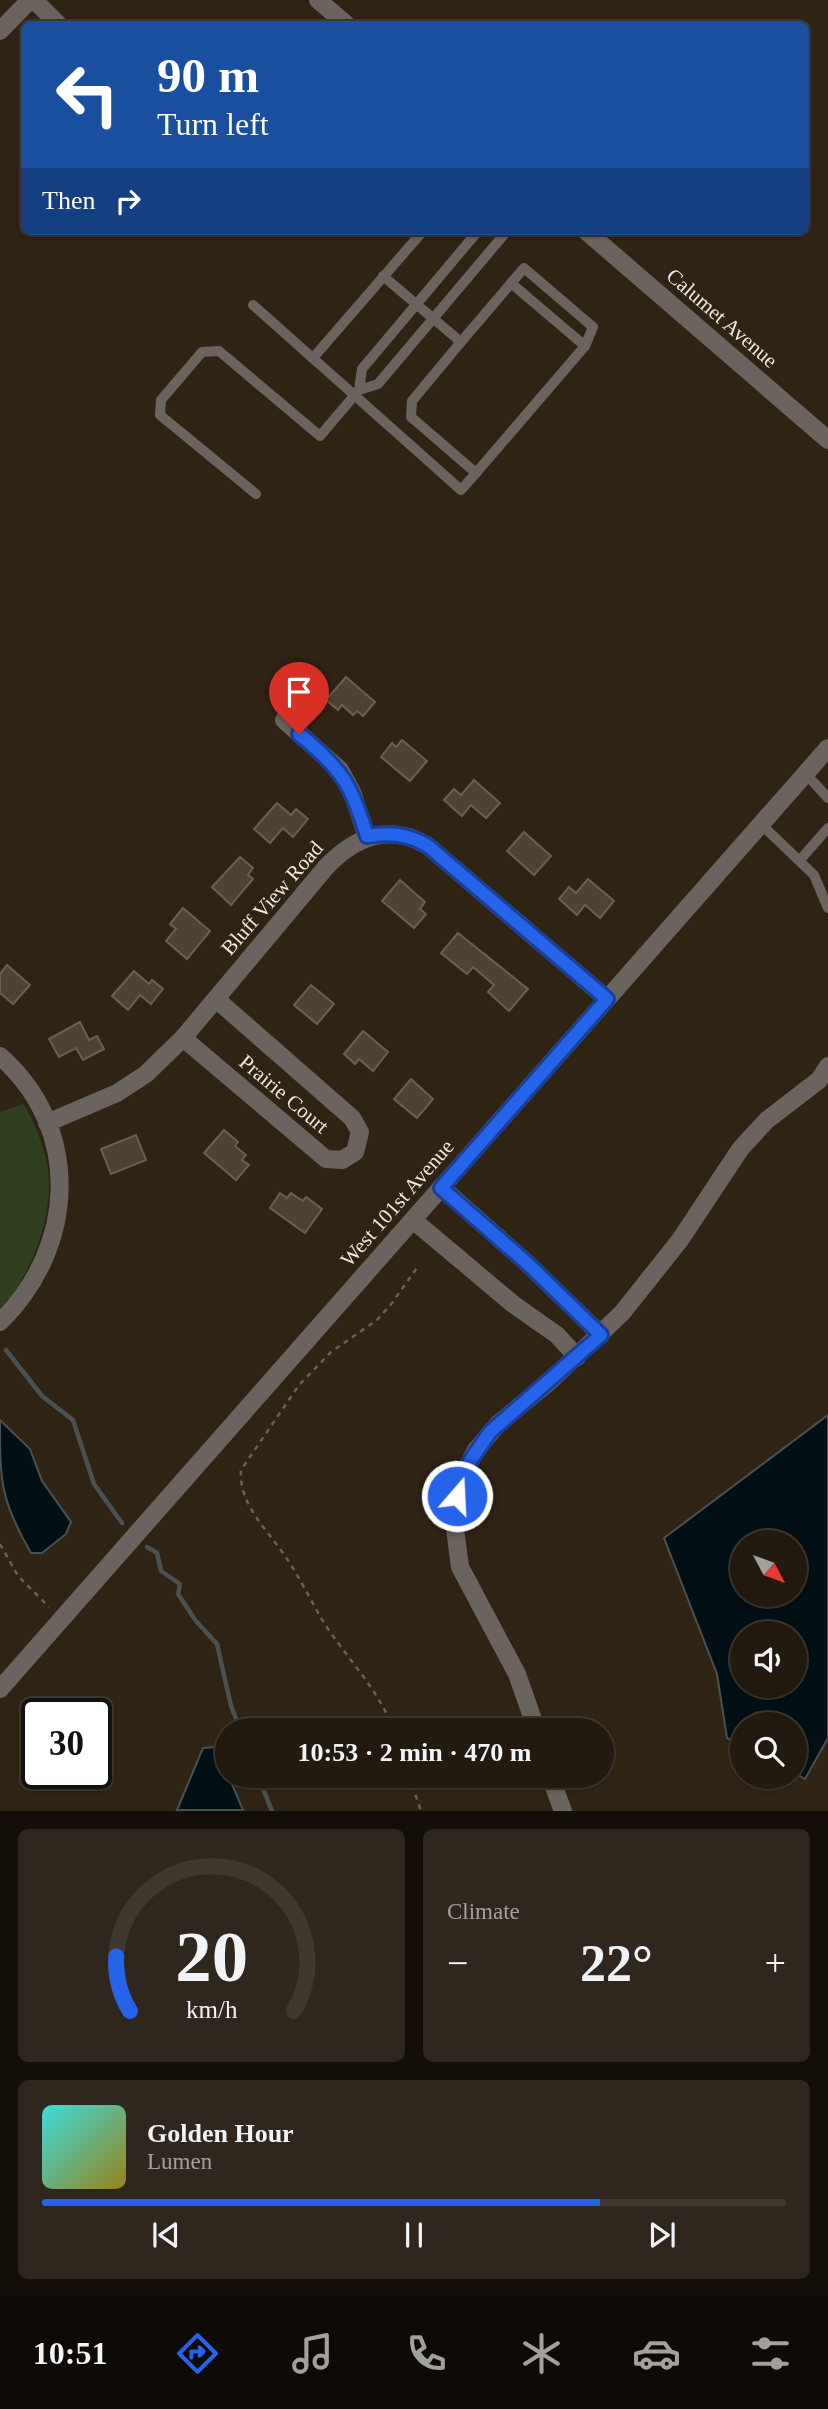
<!DOCTYPE html>
<html lang="en">
<head>
<meta charset="utf-8">
<style>
  body { margin:0; font-family:Georgia,serif; background:#2f271d; color:#f1f3f6; height:100vh; display:flex; flex-direction:column; font-size:26px; white-space:nowrap }
  * { box-sizing:border-box; margin:0 }
  p { font-size:23px; color:#a3a19e }
  .icon { flex:none; width:38px; height:38px; fill:none; stroke:currentColor; stroke-width:2; stroke-linecap:round; stroke-linejoin:round }
  .map { position:relative; height:1811px; overflow:hidden }
  .details { display:flex; flex-direction:column; gap:18px; padding:18px; background:#130e08; flex:1 }
  .details>* { flex:none }
  .guide { position:absolute; left:21px; top:21px; width:788px; height:214px; border-radius:10px; box-shadow:0 2px 5px #0004,0 0 0 2px #40382f; background:#1a4fa0; color:#fff; overflow:hidden }
  .needle { width:46px; rotate:131deg }
  .fabs { position:absolute; left:730px; top:1530px; display:grid; gap:14px }
  .fabs a { display:grid; place-items:center; width:77px; height:77px; border-radius:50%; background:#231a0f; box-shadow:0 2px 5px #0004,0 0 0 2px #40382f; font-size:35px }
  .speed { position:absolute; left:21px; top:1698px; display:flex; gap:14px; font-size:35px; font-weight:700; text-align:center }
  .speed>* { display:grid; place-content:center; width:91px; height:91px; border-radius:50%; background:#231a0f; box-shadow:0 2px 5px #0004,0 0 0 2px #40382f; line-height:1 }
  .speed .limit { border:4px solid #111; border-radius:10px; background:#fff; color:#111 }
  .pin { position:absolute; display:grid; place-items:center; width:60px; height:60px; color:#fff; margin:-72px -30px; border-radius:50% 50% 50% 0; rotate:-45deg; box-shadow:0 0 7px #0007 }
  .pin .icon { rotate:45deg }
  .me { position:absolute; width:77px; margin:-38px; rotate:19deg; stroke-linejoin:round; filter:drop-shadow(0 0 5px #0008) }
  .turn { display:flex; align-items:center; gap:24px; height:147px; padding:0 21px; font-size:32px }
  .turn .icon { width:91px; height:91px; stroke-width:2.5 }
  .turn b { display:block; font-size:49px; line-height:60px }
  .then { display:flex; align-items:center; height:66px; padding:0 21px; background:#0003; gap:14px; font-size:26px }
  .big { font-size:52px; font-weight:700; line-height:1.1 }
  .details .tile { flex:1; display:flex; flex-direction:column; justify-content:center; gap:10px; min-width:0; padding:0 24px; border-radius:10px; background:#2f271d }
  .details .dial { align-items:center; gap:0 }
  .dial svg { height:182px; overflow:visible; fill:none; stroke:#40382f; stroke-width:7; stroke-linecap:round; text-anchor:middle }
  .dial text { fill:#f1f3f6; stroke:none }
  .song { display:flex; align-items:center; gap:21px }
  .cover { width:84px; height:84px; border-radius:10px; background:linear-gradient(135deg,hsl(180 70% 55%),hsl(50 70% 35%)) }
  .played { height:7px; border-radius:4px; background:linear-gradient(90deg,#2563eb 75%,#40382f 75%) }
  .keys { display:flex; justify-content:space-around; direction:ltr }
  .heat { display:flex; justify-content:space-between; align-items:center; font-size:38px; direction:ltr }
  .details .tiles { flex:1; display:grid; gap:18px; grid-template-columns:1fr 1fr }
  .tile:last-child { grid-column:span 2 }
  .trip { position:absolute; left:215px; top:1718px; width:399px; height:70px; border-radius:35px; background:#231a0f; box-shadow:0 2px 5px #0004,0 0 0 2px #40382f; font-weight:700; line-height:70px; text-align:center }
  .dock { display:flex; height:112px; justify-content:space-around; align-items:center; background:#0e0a06; color:#a3a19e }
  .dock .icon { width:49px; height:49px }
  .dock .on { color:#2563eb }
  .dock b { font-size:32px; color:#f1f3f6 }
  .map>svg:first-child { display:block }
  .green { fill:#303f1d }
  .water { fill:#021016; stroke:#4a5153; stroke-width:2; fill-rule:evenodd }
  .lines { fill:none; stroke-linecap:round; stroke-linejoin:round }
  .stream { stroke:#4a5153; stroke-width:4.5 }
  .building { fill:#4e4232; stroke:#6c5f4e; stroke-width:2 }
  .path { stroke:#6b6053; stroke-width:2.5; stroke-dasharray:5 5; stroke-linecap:butt }
  .service { stroke:#6b635d; stroke-width:10 }
  .minor { stroke:#6b635d; stroke-width:18 }
  .tertiary { stroke:#6b635d; stroke-width:18 }
  .route-casing { stroke:#184099; stroke-width:18 }
  .route { stroke:#2563eb; stroke-width:12 }
  .labels { text-anchor:middle; stroke-width:7; stroke-linejoin:round; paint-order:stroke }
  .street-label { font-size:21px; fill:#f1e9e0; stroke:#2f2314 }
</style>
</head>
<body>
<div class="map">
<svg width="828" height="1811" viewBox="0 0 828 1811">
  <rect width="100%" height="100%" fill="#2f2314"/>
  <path class="green" d="M24 1104C34 1123 43 1142 47 1164 56 1210 33 1276 0 1308V1112Z"/>
  <g class="water">
    <path d="M828 1415V1738L805 1779 795 1773 794 1724H742V1746L727 1738 717 1674 664 1538ZM742 1542H794V1594H742ZM742 1633H794V1685H742Z"/>
    <path d="M0 1420 30 1449 42 1481 71 1522 66 1534 42 1553H31C0 1499 0 1482 0 1420Z"/>
    <path d="M216 1747 243 1810H177L203 1748Z"/>
  </g>
  <g class="lines">
    <g class="stream">
      <path d="M6 1350 42 1396 73 1420 94 1484 122 1523"/>
      <path d="M147 1547 157 1553 161 1571 180 1584 178 1594 196 1621 217 1644 231 1706 241 1731"/>
      <path d="M258 1776 272 1811"/>
    </g>
  </g>
  <g class="building">
    <path d="M346 677 375 702 363 716 357 711 353 715 342 705 338 710 326 700Z"/>
    <path d="M402 740 427 761 410 781 381 757 392 743 396 747Z"/>
    <path d="M474 780 500 803 486 818 471 805 462 816 444 800 454 789 461 795Z"/>
    <path d="M277 803 291 815 296 809 308 819 293 837 283 828 270 843 254 829Z"/>
    <path d="M524 832 551 856 534 875 507 851Z"/>
    <path d="M240 857 253 868 248 875 253 879 231 905 212 887Z"/>
    <path d="M588 879 614 901 600 918 585 905 577 915 559 899 569 887 576 893Z"/>
    <path d="M400 880 425 902 420 909 426 914 414 928 382 901Z"/>
    <path d="M183 908 210 931 187 959 166 941 176 929 170 924Z"/>
    <path d="M458 933 528 989 509 1011 488 992 494 985 473 967 467 974 441 953Z"/>
    <path d="M7 965 30 985 13 1004 0 993V974Z"/>
    <path d="M134 971 149 984 152 980 163 989 151 1004 140 995 128 1010 112 996Z"/>
    <path d="M311 985 334 1004 317 1024 294 1005Z"/>
    <path d="M80 1022 89 1040 97 1036 104 1049 83 1060 76 1048 59 1057 49 1039Z"/>
    <path d="M363 1031 388 1052 373 1071 359 1059 355 1064 344 1054Z"/>
    <path d="M411 1079 433 1099 417 1118 394 1099Z"/>
    <path d="M224 1130 238 1142 235 1146 246 1155 242 1160 249 1165 236 1180 204 1153Z"/>
    <path d="M136 1135 146 1160 111 1174 101 1149Z"/>
    <path d="M280 1193 287 1198 291 1193 303 1201 306 1197 322 1209 305 1233 270 1208Z"/>
  </g>
  <g class="lines">
    <g class="path">
      <path d="M0 1544 18 1576 49 1607"/>
      <path d="M394 1731C381 1695 355 1667 333 1636 316 1613 305 1586 289 1562 271 1533 238 1506 241 1470L299 1385 331 1352 377 1320 392 1303 419 1265"/>
      <path d="M409 1776 421 1811"/>
    </g>
    <g class="service">
      <path d="M383 276 461 342 412 401 411 417 476 473 585 346 593 327 524 268 461 342"/>
      <path d="M511 283 585 346"/>
      <path d="M253 305 461 490 476 473"/>
      <path d="M313 358 423 231"/>
      <path d="M359 390 362 369 478 231"/>
      <path d="M256 494 160 415 161 400 202 352 219 351 320 436 359 390 378 384 507 231"/>
      <path d="M806 774 828 798"/>
      <path d="M761 824 814 875 828 908"/>
      <path d="M800 860 828 828"/>
    </g>
    <g class="minor">
      <path d="M34 0 58 24"/>
      <path d="M0 31 30 0"/>
      <path d="M284 720 340 770 352 792 367 837"/>
      <path d="M183 1038 326 1159 342 1160 355 1152 360 1132 352 1118 216 999"/>
      <path d="M0 1056C83 1129 76 1248 0 1322"/>
      <path d="M47 1123 117 1093 146 1074 183 1038 327 866C356 836 391 823 428 846L607 999"/>
      <path d="M441 1187 528 1264 601 1335"/>
      <path d="M413 1220 513 1304 557 1335 577 1357"/>
      <path d="M537 1731 517 1674 460 1567 454 1521 464 1473 476 1450 498 1424 550 1381 622 1313 680 1240 741 1148 767 1120 819 1080 828 1066"/>
      <path d="M550 1776 563 1811"/>
    </g>
    <g class="tertiary">
      <path d="M318 0 346 24"/>
      <path d="M586 231 828 440"/>
      <path d="M0 1689 828 748"/>
    </g>
  </g>
  <g class="lines">
    <g class="route-casing">
      <path id="route" d="M299 734C343 770 350 783 367 836 390 832 408 834 428 846L607 999 441 1188 528 1264 601 1335 490 1432 470 1461 457 1496"/>
    </g>
    <use href="#route" class="route"/>
  </g>
  <g class="labels">
    <g class="street-label">
      <text transform="translate(722 318) rotate(41)" y="7">Calumet Avenue</text>
      <text transform="translate(272 898) rotate(-49)" y="7">Bluff View Road</text>
      <text transform="translate(284 1094) rotate(40)" y="7">Prairie Court</text>
      <text transform="translate(397 1203) rotate(-49)" y="7">West 101st Avenue</text>
    </g>
  </g>
</svg>
<div class="fabs">
<a><svg class="needle" viewBox="-14 -14 28 28"><path d="M0-13l5 13h-10z" fill="#e53935"/><path d="M0 13l5-13h-10z" fill="#a3a19e"/></svg></a>
<a><svg class="icon" aria-label="sound" viewBox="0 0 24 24"><path d="M4 9h4l5-4v14l-5-4H4zM17 9q2 3 0 6"/></svg></a>
<a><svg class="icon" aria-label="search" viewBox="0 0 24 24"><circle cx="10" cy="10" r="6"/><path d="M15 15l6 6"/></svg></a>
</div>
<div class="speed"><div class="limit">30</div></div>
<div class="pin" style="left:299px;top:734px;background:#d93025"><svg class="icon" aria-label="arrive" viewBox="0 0 24 24"><path d="M6 21V4h12l-3 4 3 4H6"/></svg></div>
<svg class="me" style="left:457px;top:1496px" viewBox="-20 -20 40 40"><circle r="17" fill="#2563eb" stroke="#fff" stroke-width="3"/><path d="M0-11L8 9 0 5-8 9z" fill="#fff"/></svg>
<div class="trip">10:53 · 2 min · 470 m</div>
<div class="guide">
<div class="turn"><svg class="icon" aria-label="left" viewBox="0 0 24 24"><path d="M17 20v-9H6M10 6l-5 5 5 5"/></svg><div><b>90 m</b>Turn left</div></div>
<div class="then">Then<svg class="icon" aria-label="right" viewBox="0 0 24 24"><path d="M7 20v-9h11M14 6l5 5-5 5"/></svg></div>
</div>
</div>
<section class="details">
<div class="tiles">
<div class="tile dial"><svg viewBox="0 0 100 80">
<path d="M14 69A42 42 0 1 1 86 69"/>
<path d="M14 69A42 42 0 0 1 8 45" stroke="#2563eb"/>
<text x="50" y="56" font-size="32" font-weight="700">20</text>
<text x="50" y="72" font-size="11">km/h</text>
</svg></div>
<div class="tile"><p>Climate</p>
<div class="heat"><a>−</a><b class="big">22°</b><a>+</a></div>
</div>
<div class="tile">
<div class="song"><i class="cover"></i><div><b>Golden Hour</b><p>Lumen</p></div></div>
<div class="played"></div>
<div class="keys"><svg class="icon" aria-label="previous" viewBox="0 0 24 24"><path d="M18 5L8 12l10 7zM5 5v14"/></svg><svg class="icon" aria-label="pause" viewBox="0 0 24 24"><path d="M8 5v14M16 5v14"/></svg><svg class="icon" aria-label="next" viewBox="0 0 24 24"><path d="M6 5l10 7-10 7zM19 5v14"/></svg></div>
</div>
</div>
</section>
<nav class="dock">
<b>10:51</b>
<svg class="icon on" aria-label="directions" viewBox="0 0 24 24"><path d="M12 3l9 9-9 9-9-9zM9 14v-3h6M13 9l2 2-2 2"/></svg>
<svg class="icon" aria-label="music" viewBox="0 0 24 24"><path d="M9 18V5l10-2v13"/><circle cx="6" cy="18" r="3"/><circle cx="16" cy="16" r="3"/></svg>
<svg class="icon" aria-label="phone" viewBox="0 0 24 24"><path d="M5 4h4l2 5-3 2q2 4 5 5l2-3 5 2v4C11 20 4 13 5 4z"/></svg>
<svg class="icon" aria-label="climate" viewBox="0 0 24 24"><path d="M12 3v18M4 7l16 10M4 17L20 7"/></svg>
<svg class="icon" aria-label="car" viewBox="0 0 24 24"><path d="M5 17H2v-5l4-1 3-4h7l3 4 3 1v5h-3M9 17h6M6 11h13"/><circle cx="7" cy="17" r="2"/><circle cx="17" cy="17" r="2"/></svg>
<svg class="icon" aria-label="filters" viewBox="0 0 24 24"><path d="M4 7h16M4 17h16"/><circle cx="9" cy="7" r="2"/><circle cx="15" cy="17" r="2"/></svg>
</nav>
</body>
</html>
